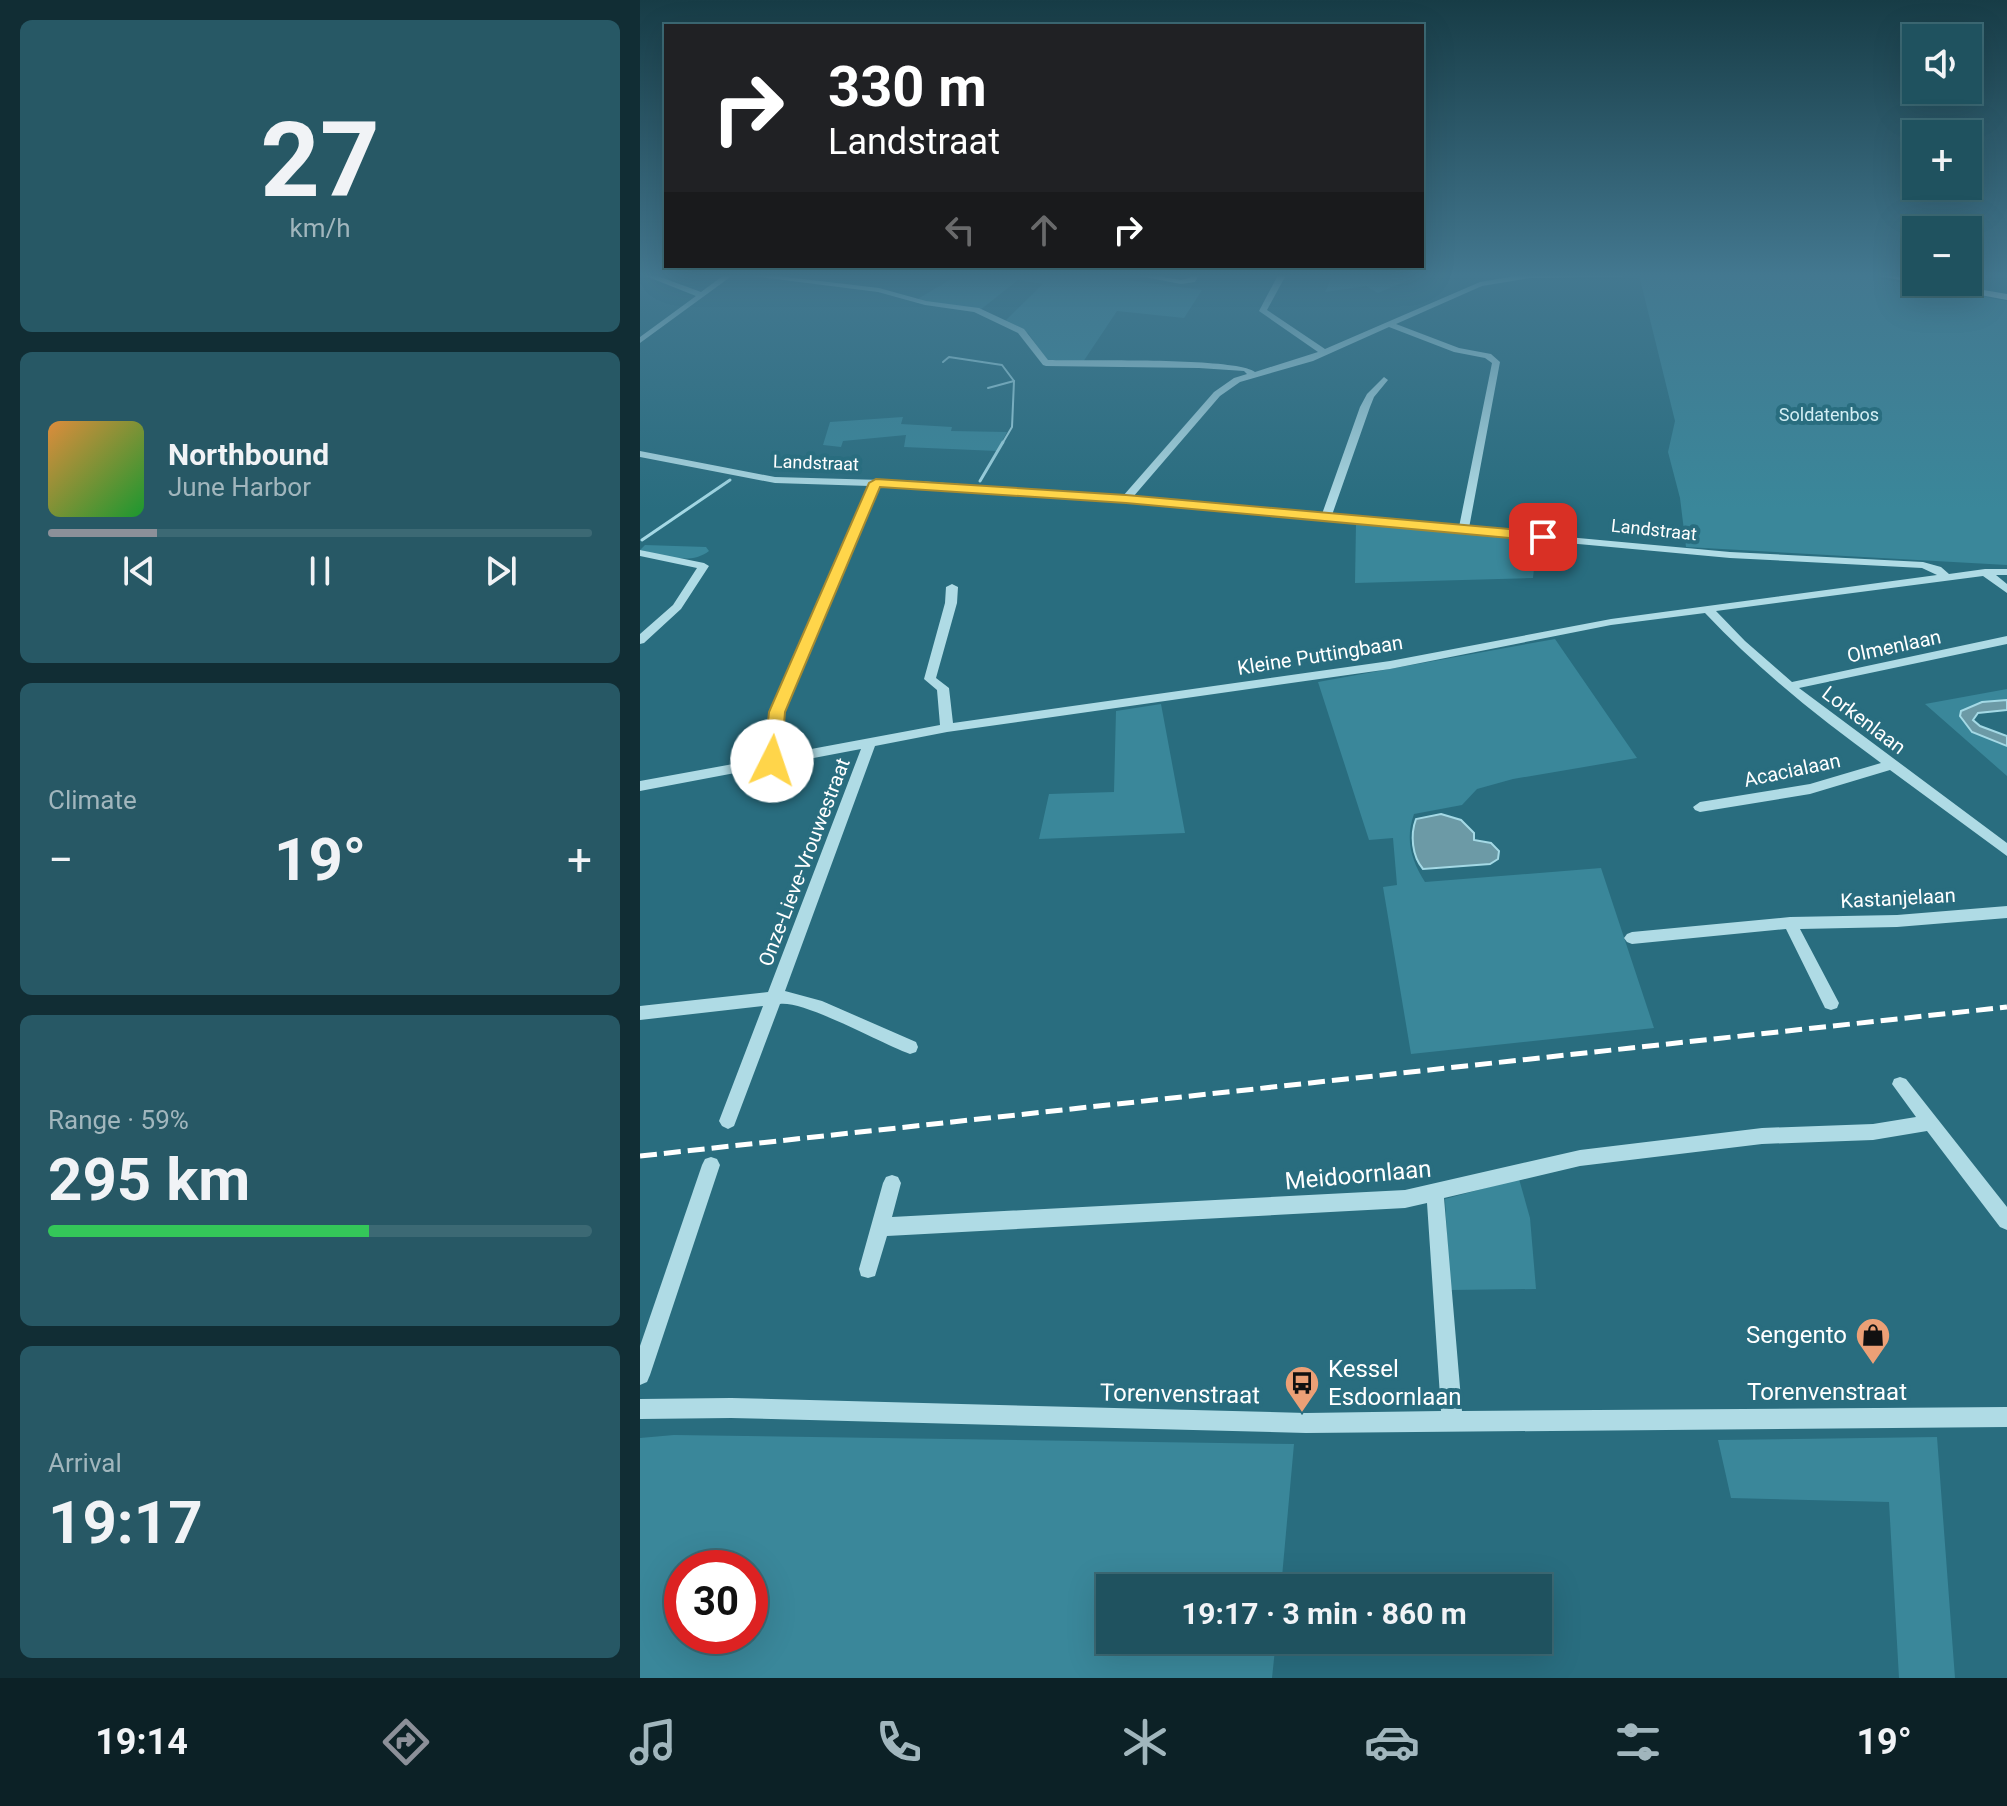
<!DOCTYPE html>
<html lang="en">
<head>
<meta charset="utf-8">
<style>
  body { margin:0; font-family:Roboto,sans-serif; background:#275865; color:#f1f3f6; height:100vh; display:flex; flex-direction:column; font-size:30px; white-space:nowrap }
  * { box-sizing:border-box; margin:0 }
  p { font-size:26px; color:#a1b6bd }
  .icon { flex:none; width:44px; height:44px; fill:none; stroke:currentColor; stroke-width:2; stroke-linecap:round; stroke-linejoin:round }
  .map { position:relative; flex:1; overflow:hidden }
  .drawer { display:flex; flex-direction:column; gap:20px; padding:20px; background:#112d34; width:640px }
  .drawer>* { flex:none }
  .hud { position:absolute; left:24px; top:24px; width:760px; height:244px; border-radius:0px; box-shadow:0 8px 32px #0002,0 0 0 2px #3c6974; background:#202124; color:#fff; overflow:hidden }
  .buttons { position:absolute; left:1262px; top:24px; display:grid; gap:16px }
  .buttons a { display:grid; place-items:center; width:80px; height:80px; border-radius:0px; background:#1f525f; box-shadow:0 8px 32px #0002,0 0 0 2px #3c6974; font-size:40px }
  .speed { position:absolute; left:24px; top:1550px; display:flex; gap:16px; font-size:40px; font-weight:700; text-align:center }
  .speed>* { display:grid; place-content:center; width:104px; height:104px; border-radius:50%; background:#1f525f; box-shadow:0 8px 32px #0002,0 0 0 2px #3c6974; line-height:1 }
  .speed .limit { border:12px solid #d22; background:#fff; color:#111 }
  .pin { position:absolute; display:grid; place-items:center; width:68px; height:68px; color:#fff; margin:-34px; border-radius:16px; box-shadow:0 4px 12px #0006 }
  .me { position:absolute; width:88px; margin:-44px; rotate:4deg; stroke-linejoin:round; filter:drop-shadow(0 0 6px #0008) }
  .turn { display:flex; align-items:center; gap:28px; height:168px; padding:0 32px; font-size:36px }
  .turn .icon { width:104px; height:104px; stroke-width:2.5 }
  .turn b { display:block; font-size:56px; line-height:68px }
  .lanes { display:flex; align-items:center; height:76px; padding:0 32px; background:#0003; justify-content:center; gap:40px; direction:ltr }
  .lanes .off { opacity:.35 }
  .big { font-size:60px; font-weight:700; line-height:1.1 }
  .drawer .card { flex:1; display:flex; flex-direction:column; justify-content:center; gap:12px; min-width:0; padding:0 28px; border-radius:12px; background:#275865 }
  .drawer .dial { align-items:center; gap:0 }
  .dial b { font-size:104px; line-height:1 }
  .song { display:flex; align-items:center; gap:24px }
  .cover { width:96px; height:96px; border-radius:12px; background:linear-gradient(135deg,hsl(30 70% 55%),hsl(130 70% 35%)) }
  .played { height:8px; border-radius:4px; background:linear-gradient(90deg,#8c9099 20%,#3c6974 20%) }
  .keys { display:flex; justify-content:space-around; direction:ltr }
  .heat { display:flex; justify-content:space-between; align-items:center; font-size:44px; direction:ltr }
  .charge { height:12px; border-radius:6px; background:linear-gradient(90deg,#34c759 59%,#3c6974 0) }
  .trip { position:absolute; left:456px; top:1574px; width:456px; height:80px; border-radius:0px; background:#1f525f; box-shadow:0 8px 32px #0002,0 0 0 2px #3c6974; font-weight:700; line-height:80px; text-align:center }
  .menu { display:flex; height:128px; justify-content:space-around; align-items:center; background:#0c2126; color:#a1b6bd }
  .menu .icon { width:56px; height:56px }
  .menu .current { color:#8c9099 }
  .menu b { font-size:36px; color:#f1f3f6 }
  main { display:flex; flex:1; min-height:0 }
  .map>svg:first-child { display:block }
  .green { fill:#3a879a; fill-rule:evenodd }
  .water { fill:#6c9aa6; stroke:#a4d9e5; stroke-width:2 }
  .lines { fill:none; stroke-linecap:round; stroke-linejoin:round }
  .stream-far1 { stroke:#a4d9e5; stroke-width:2 }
  .stream { stroke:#a4d9e5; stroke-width:3 }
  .minor { fill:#afdbe5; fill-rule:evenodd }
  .major { fill:#eff9fd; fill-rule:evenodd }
  .rail { stroke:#fff; stroke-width:5; stroke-dasharray:17 7; stroke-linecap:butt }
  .route { fill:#ffd54a; stroke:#a68a30; stroke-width:2 }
  .labels { text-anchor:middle; stroke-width:8; stroke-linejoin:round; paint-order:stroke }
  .far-park-label { font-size:18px; fill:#d2eef4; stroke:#296d7f }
  .far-street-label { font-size:18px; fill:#fff; stroke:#296d7f }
  .street-label { font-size:20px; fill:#fff; stroke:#296d7f }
  .near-street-label { font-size:24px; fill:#fff; stroke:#296d7f }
  .near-poi-label { font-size:24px; fill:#fff; stroke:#296d7f; text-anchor:end }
</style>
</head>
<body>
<main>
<section class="drawer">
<div class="card dial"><b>27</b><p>km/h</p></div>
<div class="card">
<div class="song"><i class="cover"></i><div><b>Northbound</b><p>June Harbor</p></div></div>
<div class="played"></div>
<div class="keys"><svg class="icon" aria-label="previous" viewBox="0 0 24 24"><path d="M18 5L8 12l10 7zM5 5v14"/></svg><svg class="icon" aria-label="pause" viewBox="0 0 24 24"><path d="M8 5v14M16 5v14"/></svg><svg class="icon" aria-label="next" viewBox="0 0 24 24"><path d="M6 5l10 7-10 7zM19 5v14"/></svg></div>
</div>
<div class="card"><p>Climate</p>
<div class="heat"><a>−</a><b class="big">19°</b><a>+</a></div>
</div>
<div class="card"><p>Range · 59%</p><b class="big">295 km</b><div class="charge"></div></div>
<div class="card"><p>Arrival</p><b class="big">19:17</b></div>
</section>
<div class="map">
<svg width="1367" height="1678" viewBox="0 0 1367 1678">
  <rect width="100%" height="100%" fill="#296d7f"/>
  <g class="green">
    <path d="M318 275H448L562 290 544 318 477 311 443 362 407 360 388 333 365 321 403 284 378 280 340 310 276 300Z"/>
    <path d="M693 275H792L773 278 738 293 726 286 685 292Z"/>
    <path d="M999 275H1218L1367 301V565L1046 547 1040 498 1028 452 1035 421Z"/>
    <path d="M263 417 261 424 312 427 311 431 367 432 357 451 264 447 266 435 203 441 201 447 183 445 190 422Z"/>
    <path d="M716 523 897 541 893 578 715 583Z"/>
    <path d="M5 545 66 547 69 551C50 566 23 555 0 550Z"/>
    <path d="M915 639 997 758 873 779 837 789 822 805 774 814C765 839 771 860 785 882L961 868 1014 1028 771 1054 743 887 757 885 753 838 729 840 678 682Z"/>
    <path d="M1367 689V700L1342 702 1320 716 1357 743 1367 746V776L1285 704Z"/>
    <path d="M521 704 545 833 399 839 409 794 474 792 476 711Z"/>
    <path d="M879 1179 890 1218 896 1289 810 1290 805 1199Z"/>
    <path d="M34 1435 654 1444 641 1588H470V1640H636L632 1678H0V1438ZM42 1568H110V1636H42Z"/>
    <path d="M1297 1437 1315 1678H1259L1249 1502 1091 1498 1078 1440Z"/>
  </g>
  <g class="water">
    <path d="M1367 700V710L1338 713 1333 720 1340 726 1367 736V746L1332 732 1320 716 1321 711 1342 702Z"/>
    <path d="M801 814 821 820 834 833V840L851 843 859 851 858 859 850 864 783 869C772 856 770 835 776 819Z"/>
  </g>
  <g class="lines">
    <g class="stream-far1">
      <path d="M303 362 309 357 362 365 374 381"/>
      <path d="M348 388 374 381"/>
      <path d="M362 444 372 427 374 381"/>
    </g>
    <g class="stream">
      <path d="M340 481 363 442"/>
      <path d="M2 540 90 480"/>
    </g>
    <g class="minor">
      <path d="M3 275H15L61 292 84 275H93L0 343V337L56 296Z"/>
      <path d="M104 275H129L239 288 286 301 339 308 384 329 408 360C442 361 597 357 615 372L678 352 619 311 638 275H646L627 310 685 349 840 282 881 275H985L981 277 890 278 842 286 756 324 819 348 851 354 860 362 829 528 1090 552 1283 562 1301 567 1309 574 1345 569H1367V575H1356L1367 584V593L1343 576 1076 611 1105 641 1152 682 1367 636V644L1159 688 1367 843V856L1250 770 1170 794 1060 812 1055 810 1053 807 1060 802 1170 784 1241 763C1178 717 1119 670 1065 613L971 625 750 669 307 732 235 746 145 991 182 1001 276 1042 278 1047 276 1052 270 1054C240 1043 166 1001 140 1004L94 1126 88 1129 82 1126 79 1121 123 1006 0 1020V1006L128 992 221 749 0 791V781L126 758 131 712 230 486 135 483 0 457V451L135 477 278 481 483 496 574 392 594 378 607 374 604 371 559 368 406 366 403 365 378 333 334 312 285 305 238 292ZM749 327 814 352 845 358 852 363 819 527 692 515 730 407 734 397 748 380 744 377 727 394 720 407 682 514 493 497 580 396 600 382 673 361ZM240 486 486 502 1090 558 1282 568 1297 575 971 619 750 661 313 723 309 688 296 678 317 603 318 587 312 584 306 587 305 603 284 679 297 690 300 725 139 755 143 712Z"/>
      <path d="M512 275 541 280 549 278 551 275H559L555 282 541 284 499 276Z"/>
      <path d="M0 550 64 563 69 566 41 609 4 643 0 644V634L33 605 57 568 0 556Z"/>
      <path d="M1367 906V918L1257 927 1160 929 1199 1003 1197 1008 1191 1010 1185 1008 1146 929 992 944 987 942 984 938 987 934 992 932 1150 917 1257 915Z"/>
      <path d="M1260 1077 1266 1079 1367 1207V1230L1360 1227 1287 1131 1233 1140 1122 1144 940 1166 804 1198 822 1411 1367 1407V1427L666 1433 91 1418 0 1419V1399L91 1398 666 1413 801 1411 787 1203 765 1208 247 1236 235 1276 228 1278 221 1276 219 1269 243 1183 246 1177 252 1175 258 1177 261 1183 252 1217 765 1190 940 1150 1122 1128 1233 1124 1276 1117 1252 1084 1254 1079Z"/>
      <path d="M71 1157 77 1159 80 1165 10 1375 7 1382 0 1385V1346L62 1165 65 1159Z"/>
    </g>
    <path class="major" d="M1234 275 1276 278V282H1296L1367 294V300Z"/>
    <path class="rail" d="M0 1156 1367 1007"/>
  </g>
  <linearGradient id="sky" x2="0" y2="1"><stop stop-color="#173c46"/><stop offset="0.54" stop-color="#437890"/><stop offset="1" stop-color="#437890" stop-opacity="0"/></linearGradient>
  <rect width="1367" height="510" fill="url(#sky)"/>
  <path class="route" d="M236 479 486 495 903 532 910 537 903 541 486 503 240 487 145 712 141 761 138 765H126L124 761 129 712 229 483Z"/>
  <defs>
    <g id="shop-pin" transform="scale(1.8)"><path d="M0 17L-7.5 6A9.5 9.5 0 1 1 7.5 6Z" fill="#eca076" stroke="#296d7f"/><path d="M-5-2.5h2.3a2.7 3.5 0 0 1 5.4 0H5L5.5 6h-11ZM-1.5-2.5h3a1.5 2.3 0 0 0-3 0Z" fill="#111"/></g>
    <g id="bus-pin" transform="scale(1.8)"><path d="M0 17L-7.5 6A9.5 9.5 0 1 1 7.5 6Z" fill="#eca076" stroke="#296d7f"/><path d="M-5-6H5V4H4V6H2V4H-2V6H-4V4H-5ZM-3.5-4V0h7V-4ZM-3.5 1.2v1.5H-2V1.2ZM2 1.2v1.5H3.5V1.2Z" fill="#111"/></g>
  </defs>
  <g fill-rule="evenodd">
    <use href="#shop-pin" x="1233" y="1335"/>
    <use href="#bus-pin" x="662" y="1383"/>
  </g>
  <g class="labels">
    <g class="far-park-label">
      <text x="1189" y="421">Soldatenbos</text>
    </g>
    <g class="far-street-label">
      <text transform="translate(176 463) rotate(2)" y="6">Landstraat</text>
      <text transform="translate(1014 530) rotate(6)" y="6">Landstraat</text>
    </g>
    <g class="street-label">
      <text transform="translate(1254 646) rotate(-12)" y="7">Olmenlaan</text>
      <text transform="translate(680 655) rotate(-9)" y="7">Kleine Puttingbaan</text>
      <text transform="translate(1224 720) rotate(37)" y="7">Lorkenlaan</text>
      <text transform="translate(1152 770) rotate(-12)" y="7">Acacialaan</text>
      <text transform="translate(164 862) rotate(-69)" y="7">Onze-Lieve-Vrouwestraat</text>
      <text transform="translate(1258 898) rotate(-3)" y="7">Kastanjelaan</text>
    </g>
    <g class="near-street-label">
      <text transform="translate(718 1175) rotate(-5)" y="8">Meidoornlaan</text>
      <text x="1187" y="1400">Torenvenstraat</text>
      <text transform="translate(540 1394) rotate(1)" y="8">Torenvenstraat</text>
    </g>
    <g class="near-poi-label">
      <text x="1207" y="1343">Sengento</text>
      <text x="688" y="1377" text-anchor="start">Kessel<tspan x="688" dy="28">Esdoornlaan</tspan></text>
    </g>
  </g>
</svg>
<div class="buttons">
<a><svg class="icon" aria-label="sound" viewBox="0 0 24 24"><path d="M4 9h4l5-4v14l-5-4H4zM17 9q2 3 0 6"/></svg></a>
<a>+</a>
<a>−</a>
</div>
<div class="speed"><div class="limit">30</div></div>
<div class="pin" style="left:903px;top:537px;background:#d93025"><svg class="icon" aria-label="arrive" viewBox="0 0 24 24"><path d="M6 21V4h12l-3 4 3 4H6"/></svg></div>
<svg class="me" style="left:132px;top:761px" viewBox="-20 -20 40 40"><circle r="19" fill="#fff"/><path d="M0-13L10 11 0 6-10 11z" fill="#ffd54a"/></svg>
<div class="trip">19:17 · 3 min · 860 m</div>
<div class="hud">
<div class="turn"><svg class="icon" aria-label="right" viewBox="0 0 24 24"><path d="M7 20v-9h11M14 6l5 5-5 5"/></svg><div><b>330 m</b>Landstraat</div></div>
<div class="lanes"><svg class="icon off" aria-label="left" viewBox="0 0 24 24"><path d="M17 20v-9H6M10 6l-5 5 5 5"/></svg><svg class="icon off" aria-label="ahead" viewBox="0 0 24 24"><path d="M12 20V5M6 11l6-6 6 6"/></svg><svg class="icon" aria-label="right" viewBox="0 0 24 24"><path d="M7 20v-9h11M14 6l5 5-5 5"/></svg></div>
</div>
</div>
</main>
<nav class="menu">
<b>19:14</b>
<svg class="icon current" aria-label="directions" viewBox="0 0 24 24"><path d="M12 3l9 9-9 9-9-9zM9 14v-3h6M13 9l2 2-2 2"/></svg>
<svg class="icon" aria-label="music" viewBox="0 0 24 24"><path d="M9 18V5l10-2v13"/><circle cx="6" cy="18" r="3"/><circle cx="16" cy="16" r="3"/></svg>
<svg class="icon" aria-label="phone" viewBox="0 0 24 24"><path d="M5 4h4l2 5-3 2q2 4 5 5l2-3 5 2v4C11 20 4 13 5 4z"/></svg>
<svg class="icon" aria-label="climate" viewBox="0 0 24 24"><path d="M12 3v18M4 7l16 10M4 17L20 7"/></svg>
<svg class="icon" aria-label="car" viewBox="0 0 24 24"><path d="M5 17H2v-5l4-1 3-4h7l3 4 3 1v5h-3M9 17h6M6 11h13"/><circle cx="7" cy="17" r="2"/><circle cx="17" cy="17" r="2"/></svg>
<svg class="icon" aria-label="filters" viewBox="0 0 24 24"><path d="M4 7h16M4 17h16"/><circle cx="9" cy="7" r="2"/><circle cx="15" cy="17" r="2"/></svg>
<b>19°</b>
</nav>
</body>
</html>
